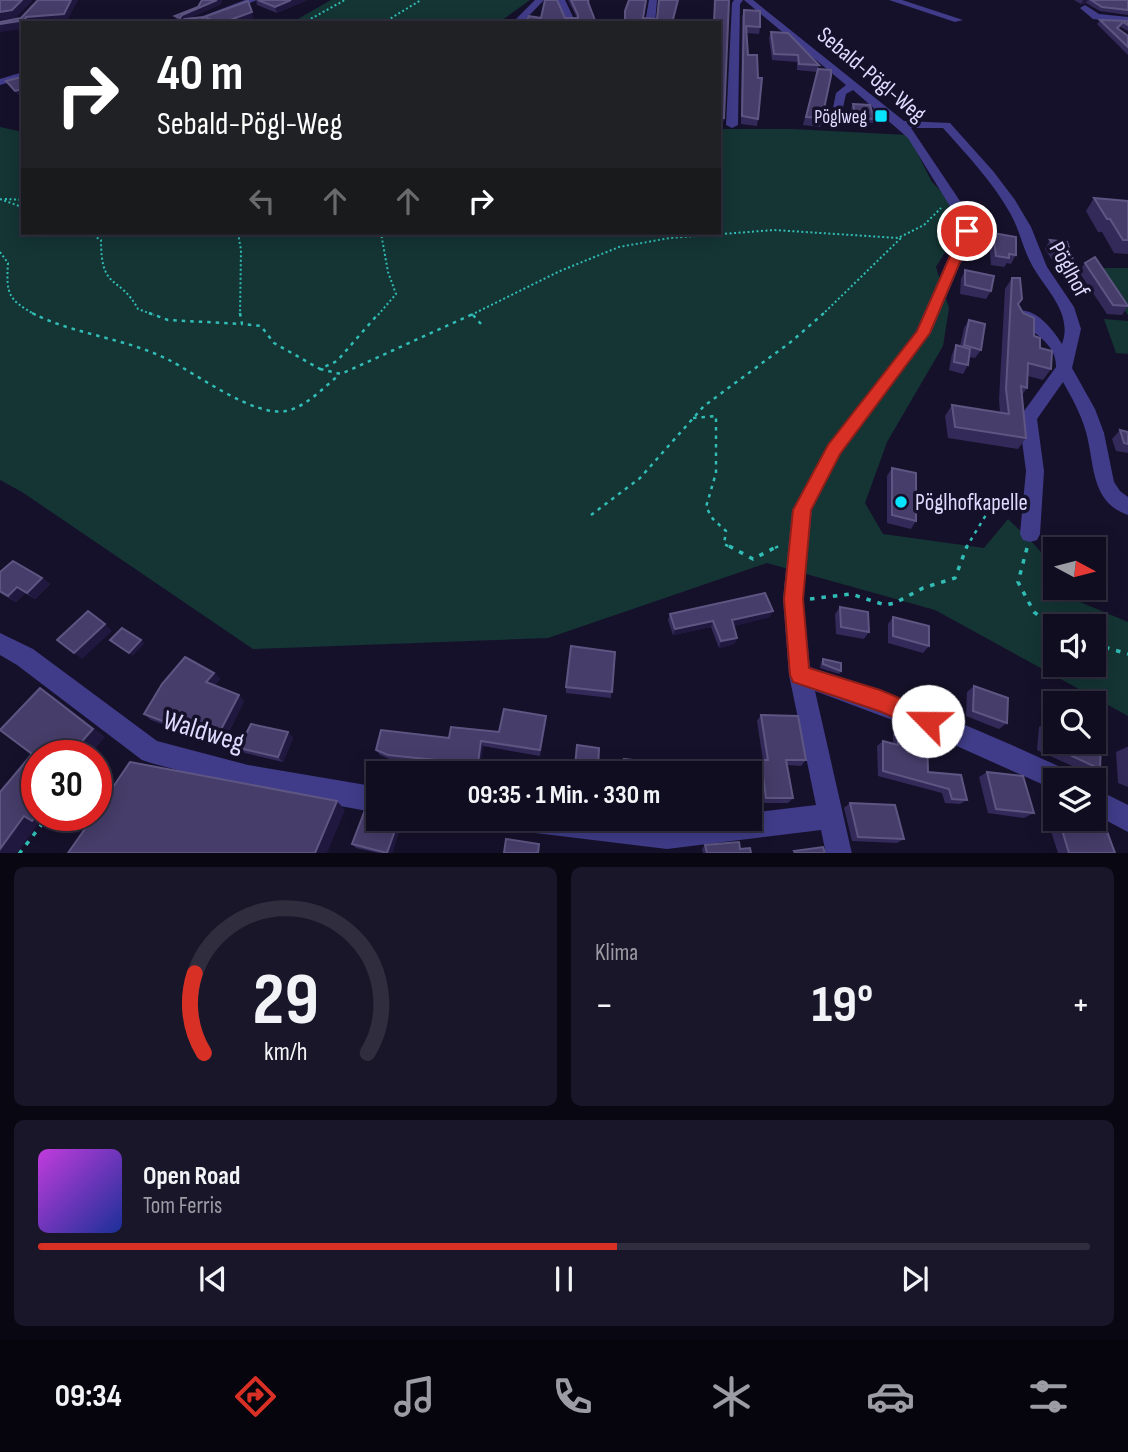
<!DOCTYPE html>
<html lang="de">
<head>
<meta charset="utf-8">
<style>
  body { margin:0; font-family:"Sofia Sans Condensed",sans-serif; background:#191629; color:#f1f3f6; height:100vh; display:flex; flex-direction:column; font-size:26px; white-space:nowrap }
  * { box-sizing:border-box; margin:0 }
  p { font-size:23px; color:#9c9ca5 }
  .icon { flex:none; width:38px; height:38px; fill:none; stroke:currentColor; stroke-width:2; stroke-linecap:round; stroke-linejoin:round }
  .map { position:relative; height:853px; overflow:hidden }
  .sheet { display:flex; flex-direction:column; gap:14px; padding:14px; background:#090712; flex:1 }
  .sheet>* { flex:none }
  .top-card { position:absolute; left:21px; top:21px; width:700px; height:214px; border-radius:0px; box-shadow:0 4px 18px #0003,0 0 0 2px #302d3e; background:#202124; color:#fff; overflow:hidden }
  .needle { width:46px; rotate:97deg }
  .controls { position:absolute; left:1043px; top:537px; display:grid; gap:14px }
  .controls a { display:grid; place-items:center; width:63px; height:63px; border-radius:0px; background:#100d20; box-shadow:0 4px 18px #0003,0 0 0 2px #302d3e; font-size:35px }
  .speed { position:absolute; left:21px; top:740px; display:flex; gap:14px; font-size:35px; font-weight:700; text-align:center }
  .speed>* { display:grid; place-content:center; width:91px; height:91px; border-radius:50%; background:#100d20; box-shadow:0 4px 18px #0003,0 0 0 2px #302d3e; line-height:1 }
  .speed .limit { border:10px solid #d22; background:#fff; color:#111 }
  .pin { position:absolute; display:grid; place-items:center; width:60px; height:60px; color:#fff; margin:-30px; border:4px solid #fff; border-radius:50%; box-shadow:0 2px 7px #0007 }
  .me { position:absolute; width:77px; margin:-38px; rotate:293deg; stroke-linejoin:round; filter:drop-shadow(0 0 5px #0008) }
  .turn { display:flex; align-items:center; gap:24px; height:147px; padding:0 21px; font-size:32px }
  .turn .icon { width:91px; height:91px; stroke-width:2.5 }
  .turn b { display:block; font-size:49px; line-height:60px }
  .lanes { display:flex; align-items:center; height:66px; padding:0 21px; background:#0003; justify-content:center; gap:35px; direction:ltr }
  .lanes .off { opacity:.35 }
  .big { font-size:52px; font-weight:700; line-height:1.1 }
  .sheet .widget { flex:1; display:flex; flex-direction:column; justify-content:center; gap:10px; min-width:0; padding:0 24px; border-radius:10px; background:#191629 }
  .sheet .dial { align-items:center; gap:0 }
  .dial svg { height:182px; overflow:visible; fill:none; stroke:#302d3e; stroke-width:7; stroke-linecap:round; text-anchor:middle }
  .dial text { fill:#f1f3f6; stroke:none }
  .song { display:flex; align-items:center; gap:21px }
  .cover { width:84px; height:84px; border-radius:10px; background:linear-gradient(135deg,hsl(290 70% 55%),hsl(230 70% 35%)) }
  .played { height:7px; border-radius:4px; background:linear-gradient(90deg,#d93025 55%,#302d3e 55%) }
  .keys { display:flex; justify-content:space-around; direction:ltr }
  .heat { display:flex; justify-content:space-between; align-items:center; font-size:38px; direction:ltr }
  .sheet .tiles { flex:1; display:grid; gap:14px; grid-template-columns:1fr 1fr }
  .widget:last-child { grid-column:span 2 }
  .trip { position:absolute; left:366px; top:761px; width:396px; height:70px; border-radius:0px; background:#100d20; box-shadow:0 4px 18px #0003,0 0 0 2px #302d3e; font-weight:700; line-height:70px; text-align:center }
  .menu { display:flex; height:112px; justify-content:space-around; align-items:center; background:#06050d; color:#9c9ca5 }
  .menu .icon { width:49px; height:49px }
  .menu .active { color:#d93025 }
  .menu b { font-size:32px; color:#f1f3f6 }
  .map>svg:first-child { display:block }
  .green { fill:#143534; fill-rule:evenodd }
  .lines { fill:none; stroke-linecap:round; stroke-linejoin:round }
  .path-far2 { stroke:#31bdb6; stroke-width:2; stroke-dasharray:2 2.5; stroke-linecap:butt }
  .path-far1 { stroke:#31bdb6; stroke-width:2.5; stroke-dasharray:3.5 5; stroke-linecap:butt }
  .path { stroke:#31bdb6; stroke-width:3.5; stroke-dasharray:4.5 7; stroke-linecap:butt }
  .minor { fill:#403c89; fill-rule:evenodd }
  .wall { fill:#342a59 }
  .shaded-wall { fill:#20183f }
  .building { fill:#463d6a; stroke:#5e5682; stroke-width:2 }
  .route { fill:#d93025; stroke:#8d1f18; stroke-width:2 }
  .poi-dot { fill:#08e3fe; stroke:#16112b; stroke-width:2.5 }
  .labels { text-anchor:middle; stroke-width:7; stroke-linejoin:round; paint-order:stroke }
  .far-poi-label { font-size:19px; fill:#dfdbff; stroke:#16112b; text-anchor:end }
  .street-label { font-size:23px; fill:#dfdbff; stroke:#16112b }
  .poi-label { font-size:23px; fill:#dfdbff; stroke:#16112b; text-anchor:start }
  .near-street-label { font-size:28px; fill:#dfdbff; stroke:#16112b }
</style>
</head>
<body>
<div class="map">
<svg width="1128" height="854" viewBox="0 0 1128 854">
  <rect width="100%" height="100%" fill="#16112b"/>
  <g class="green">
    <path d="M331 0H530L498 23H291Z"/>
    <path d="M0 127 23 132V233H719V129H792L908 135 932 182 945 195 957 224 950 244 936 267 949 308 943 346 887 442 865 503 883 534 984 548 1008 519C1028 539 1055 558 1055 588H1063L1068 597 1128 622V716L935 610 767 563 548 638 253 649 22 492 0 480ZM1055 626H1094V665H1055Z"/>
    <path d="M1092 268H1128V315Z"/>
    <path d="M1104 319 1128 321V354L1116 353Z"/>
  </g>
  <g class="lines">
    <g class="path-far2">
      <path d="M303 23 345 0"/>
      <path d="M383 23 421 0"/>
      <path d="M0 199 19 206 23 211"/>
      <path d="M5 199 23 200"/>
      <path d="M23 216V224"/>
      <path d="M89 233 101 240C101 292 119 274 138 309L154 315"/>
      <path d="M238 233 241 250 240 315"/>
      <path d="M0 252 8 263C6 294 8 300 36 315"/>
      <path d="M378 315 396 294 388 272 381 233"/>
      <path d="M471 315 560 271 619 247 670 238 774 230 898 238 924 225 941 208"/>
      <path d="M822 315 902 237"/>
    </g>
    <g class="path-far1">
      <path d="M32 313C75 335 126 338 169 360 198 375 254 417 286 411 306 407 323 388 339 375"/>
      <path d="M149 313 168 320 242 324"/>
      <path d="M240 313 242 324 261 326 274 343 320 369 337 361 379 313"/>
      <path d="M473 315 481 324"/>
      <path d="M320 369 341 374 475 313"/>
      <path d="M693 418 716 416V473L706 507 713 519 726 531 724 544 732 548"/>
      <path d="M591 515 640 478 704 406 792 341 824 313"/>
      <path d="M775 548 781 545"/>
      <path d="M966 548 995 500 1008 499 1016 494"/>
    </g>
    <g class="path">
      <path d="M729 546 753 559 778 546"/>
      <path d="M1027 548 1018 582 1034 612 1055 628"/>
      <path d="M810 599 851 594 885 605 895 603 923 588 955 578 967 546"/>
      <path d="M1094 644 1128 654"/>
      <path d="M19 854 42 824"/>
    </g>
    <g class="minor">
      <path d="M245 0H257L198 23H185Z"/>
      <path d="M535 0H544L522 23H512Z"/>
      <path d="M557 0H565L576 23H566Z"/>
      <path d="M649 0H657L655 23H645Z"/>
      <path d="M734 0H743L740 4 738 125 732 128 726 125 732 3Z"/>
      <path d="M744 0H753L904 121 950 123 993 171 1015 200 1031 227 1047 267 1074 307 1081 329 1072 368 1095 409 1104 433 1114 482 1120 491 1128 497V515C1090 502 1095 464 1086 432 1081 414 1072 398 1063 382L1037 419 1044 471 1040 534 1037 540 1030 542 1023 540 1020 534 1026 471 1019 418 1056 367C1057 341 1027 331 1014 315L1017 311C1036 307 1053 330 1062 344 1073 314 1047 291 1033 267 1023 250 1020 230 1010 213 992 181 967 155 943 128H911L970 216 974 231 931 333 840 455 812 510 803 599 810 667C899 696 985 732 1069 771L1072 780H1055V790L930 734 815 691 852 854H826L821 830 667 849 527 832 518 828 514 819H633L667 823 701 819H749V813L816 805 789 675 783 599 792 510 828 445 916 331 960 231 956 216 908 138 853 90 846 94 840 121 830 123 836 93 846 85Z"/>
      <path d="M889 0H902L963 20 955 22Z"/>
      <path d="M1085 5 1099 14 1128 17V23L1093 19 1080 8Z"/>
      <path d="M23 72V78L0 85V79Z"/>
      <path d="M0 633 33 649 157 741 248 765 378 787V813L248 789 151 763 142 760 17 665 0 655Z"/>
      <path d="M1094 788 1128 805V832L1094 814Z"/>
    </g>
  </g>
  <g class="wall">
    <path d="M202 0H222V2L219 5 189 18 204 17 254 19 243 23H175L177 22 175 16 198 7Z"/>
    <path d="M256 0H307L277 13 257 5Z"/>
    <path d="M568 0H590L589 5 596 23 541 18H577Z"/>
    <path d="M1074 0H1128V15L1100 11 1086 3 1081 4Z"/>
    <path d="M744 10 760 27 759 34 747 33 748 55 758 119 757 126 741 124 742 17Z"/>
    <path d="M1100 20 1128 21V31L1121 27 1118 29 1128 36V55L1097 24Z"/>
    <path d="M719 23 724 118 723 123 719 122Z"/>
    <path d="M771 32 819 65 818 69 822 118 820 127 803 125 817 72 797 70V62L772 60 769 38Z"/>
    <path d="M853 104 874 119 873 123 855 122 851 108Z"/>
    <path d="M1094 198 1128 201V254L1114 253 1102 232H1098L1086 211Z"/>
    <path d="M993 233 1016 255 1011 264 1007 263 1004 267 991 265 989 241Z"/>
    <path d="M1050 240 1078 274 1073 283 1068 285 1045 249Z"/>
    <path d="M1085 263 1128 306 1122 315 1107 314 1079 272Z"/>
    <path d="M965 270 991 291 986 299 960 294 961 279Z"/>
    <path d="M1012 278 1018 304 1051 369 1043 380 1028 376 1027 388 1022 395 1026 438 1018 449 948 438 945 416 952 405 1000 413 999 400 1005 289Z"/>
    <path d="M969 320 981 350 975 358 969 357 968 365 963 374 949 370 952 354 956 345 960 346 964 328Z"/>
    <path d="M1120 430 1128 432V453L1116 451 1112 439Z"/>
    <path d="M892 468 916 521 911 529 887 523V476Z"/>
    <path d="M0 572 42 578 50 584 35 599 25 593 16 602 0 593Z"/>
    <path d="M840 607 869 632 864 639 836 634 835 614Z"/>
    <path d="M670 614 770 617 733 626 737 638 734 644 719 648 711 627 673 635 668 620Z"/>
    <path d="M893 617 929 646 923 653 888 643V624Z"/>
    <path d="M615 652 611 698 566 693V687Z"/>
    <path d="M823 659 841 671 839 674 820 668 821 662Z"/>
    <path d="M214 673 220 679 215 685 244 701 222 746 151 720 144 714Z"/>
    <path d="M974 686 1007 723 999 729 966 716 967 692Z"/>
    <path d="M761 715 806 760 801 766 787 765 793 798 788 803H762L757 765 761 760H763L757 721Z"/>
    <path d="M1048 721 1100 769 1090 774 1037 750 1039 727Z"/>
    <path d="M546 722 540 756 483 746 479 774 446 772 444 766 392 760 380 755 376 750 449 738 499 732Z"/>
    <path d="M898 728 928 772 967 800 960 804 945 803 942 793 878 776 877 746 883 741 893 744V734Z"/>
    <path d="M288 732 293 738 283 762 245 753 239 748Z"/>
    <path d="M577 745 599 748 597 772 575 769Z"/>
    <path d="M1127 747H1128V787L1118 783 1116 752Z"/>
    <path d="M987 772 1034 813 1024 818 988 813 979 777Z"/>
    <path d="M850 803 904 839 897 843 852 841 844 808Z"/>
    <path d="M1059 820 1115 853H1058L1049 825Z"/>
    <path d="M398 822 401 826 392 853H378L356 848 352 844Z"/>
    <path d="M705 845 740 849 751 853H703L702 849Z"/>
  </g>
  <g class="shaded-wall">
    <path d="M22 0H33L16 18 0 20V12Z"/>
    <path d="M71 0H78L67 21 51 23H23V29L0 32V24L26 17Z"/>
    <path d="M217 0H222V2L219 5 184 21 182 23 180 18 182 15Z"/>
    <path d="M291 0H307L277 13 275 7Z"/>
    <path d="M1083 0H1088L1086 3 1081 4Z"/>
    <path d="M252 12 254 19 243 23H222Z"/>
    <path d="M204 17 206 23H200Z"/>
    <path d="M23 89V93L17 95 15 91Z"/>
    <path d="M1078 274 1073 283 1068 285 1074 276Z"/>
    <path d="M42 578 50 584 35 599 27 593Z"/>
    <path d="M17 587 25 593 16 602 8 596Z"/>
    <path d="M773 611 770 617 729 627 732 620Z"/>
    <path d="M713 621 711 627 673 635 675 629Z"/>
    <path d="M105 624 112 631 82 659 74 653Z"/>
    <path d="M737 638 734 644 719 648 721 641Z"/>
    <path d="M141 640 145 643 133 656 129 653Z"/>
    <path d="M214 673 220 679 213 688 206 682Z"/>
    <path d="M40 688 53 696 105 737 89 756H69Z"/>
    <path d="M239 695 244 701 222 746 215 741Z"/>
    <path d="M546 716V722L540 756V750Z"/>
    <path d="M288 732 293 738 283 762 278 757Z"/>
    <path d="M481 741 483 746 478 774 477 770Z"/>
    <path d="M337 801 345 810 327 853H315Z"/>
    <path d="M37 814V816H56L47 827 39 823 17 853H0V849L24 816Z"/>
    <path d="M398 822 401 826 392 853H387Z"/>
  </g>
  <g class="building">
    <path d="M0 0H22L12 10 0 12Z"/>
    <path d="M38 0H71L64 14 26 17 25 20 0 24V22L21 18Z"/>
    <path d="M202 0H217L182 15 180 18 175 16 198 7Z"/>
    <path d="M258 0H291L275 7Z"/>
    <path d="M545 0H557L565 18H578V15L571 0H588V2L596 23H525L529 16 541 18Z"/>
    <path d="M629 0H646L643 18 657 19 659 0H678L672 23H625V11Z"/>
    <path d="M715 0H729L724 118 719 117V23H714Z"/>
    <path d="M1091 0H1128V10L1102 7Z"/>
    <path d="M248 1 252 12 222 23H219L204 17 200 23H175L185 19 204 17Z"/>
    <path d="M744 10 760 11V27L746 26 748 55H757L758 78H762L758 119 742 116Z"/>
    <path d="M117 20 115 23H84L85 21Z"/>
    <path d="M1100 20 1128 21V25L1123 22 1117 28 1128 36V47Z"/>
    <path d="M771 32 788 33 819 65 799 64 798 55 774 54Z"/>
    <path d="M818 69 831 70V76L822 118 806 117Z"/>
    <path d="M23 75V89L15 91 6 81 22 77Z"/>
    <path d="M853 104 870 105 874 119 856 118Z"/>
    <path d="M1094 198 1128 201V240H1123L1110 219H1107Z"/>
    <path d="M993 233 1016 237V255L1009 254V258L996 256Z"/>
    <path d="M1050 240 1067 242 1078 274 1074 276Z"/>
    <path d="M1095 257 1128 306 1113 305 1085 263Z"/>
    <path d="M965 270 994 276 991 291 965 285Z"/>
    <path d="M1012 278H1020L1022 299 1018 304 1023 313 1034 318V336L1040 338V348L1052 351 1051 369 1028 363 1027 388 1021 386 1026 438 955 427 952 405 1009 414 1006 389Z"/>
    <path d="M969 320 985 324 981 350 964 345Z"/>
    <path d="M956 345 970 349 968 365 954 362Z"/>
    <path d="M1120 430 1128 432V444L1124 443Z"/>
    <path d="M892 468 916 473V521L892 515Z"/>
    <path d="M13 561 42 578 27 593 17 587 8 596 0 591V572Z"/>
    <path d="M765 593 773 611 732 620 737 638 721 641 713 621 675 629 670 614Z"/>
    <path d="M840 607 868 612 869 632 841 627Z"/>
    <path d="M88 611 105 624 74 653 57 640Z"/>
    <path d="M893 617 929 626V646L893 636Z"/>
    <path d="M122 628 141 640 129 653 110 640Z"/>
    <path d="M571 646 615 652 612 692 566 687Z"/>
    <path d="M185 657 214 673 206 682 239 695 215 741 144 714 162 684Z"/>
    <path d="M823 659 841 663V671L823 664Z"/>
    <path d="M974 686 1008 698 1007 723 973 711Z"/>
    <path d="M40 688 93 729 69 756H37V793L35 795 37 796V814L32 821 24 816 0 849V792L32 754 0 730Z"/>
    <path d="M504 709 546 716 540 750 481 741 477 770 444 767 445 761 388 755 376 750 381 730 449 738 451 727 499 732Z"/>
    <path d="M761 715 798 716 806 760H786L793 798H766L761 760H768Z"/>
    <path d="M1048 721 1055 724V742H1094V741L1101 744 1100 769 1046 744Z"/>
    <path d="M251 724 288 732 278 757 239 748Z"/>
    <path d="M898 728 927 736 928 772 961 775 967 800 952 799 949 789 883 771V741L898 745Z"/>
    <path d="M577 745 599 748 598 769 575 766Z"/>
    <path d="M624 759 659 763V774H623Z"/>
    <path d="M130 762 337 801 315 853H68L94 816H96V812Z"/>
    <path d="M987 772 1023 776 1034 813 996 809Z"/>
    <path d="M850 803 895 805 904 839 858 837Z"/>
    <path d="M365 810 378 811V819H388L398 822 387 853 352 844Z"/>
    <path d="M1059 820 1105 826 1115 853H1069Z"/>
    <path d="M506 839 539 844 538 853H504Z"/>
    <path d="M739 842 740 849 750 848 751 853H707L705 845Z"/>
    <path d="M823 847 825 853H795L794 851Z"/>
  </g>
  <path class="route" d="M967 227 973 231 930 333 840 454 811 510 803 599 809 668 880 690 935 713 938 721 935 729 928 732 879 711 793 682 790 675 784 599 793 510 828 445 917 331 961 231Z"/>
  <g class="poi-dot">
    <rect x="874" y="109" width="14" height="14" rx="3.5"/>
    <circle cx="901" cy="502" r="7"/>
  </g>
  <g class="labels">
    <g class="far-poi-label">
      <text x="867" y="123">Pöglweg</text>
    </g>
    <g class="street-label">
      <text transform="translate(872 74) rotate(40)" y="8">Sebald-Pögl-Weg</text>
      <text transform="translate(1070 269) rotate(61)" y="8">Pöglhof</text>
    </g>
    <g class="poi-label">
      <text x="915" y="510">Pöglhofkapelle</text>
    </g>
    <g class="near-street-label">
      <text transform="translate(204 730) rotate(17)" y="10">Waldweg</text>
    </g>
  </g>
</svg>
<div class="controls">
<a><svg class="needle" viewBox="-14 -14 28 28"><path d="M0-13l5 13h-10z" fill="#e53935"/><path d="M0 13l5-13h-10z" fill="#9c9ca5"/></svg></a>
<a><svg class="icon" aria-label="sound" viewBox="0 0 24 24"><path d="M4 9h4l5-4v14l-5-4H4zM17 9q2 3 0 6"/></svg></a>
<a><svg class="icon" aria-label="search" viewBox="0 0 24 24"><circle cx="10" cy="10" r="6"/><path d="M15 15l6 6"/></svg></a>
<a><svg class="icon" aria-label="layers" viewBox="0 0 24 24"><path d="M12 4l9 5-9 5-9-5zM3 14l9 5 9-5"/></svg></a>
</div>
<div class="speed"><div class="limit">30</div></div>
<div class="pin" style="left:967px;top:231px;background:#d93025"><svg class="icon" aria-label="arrive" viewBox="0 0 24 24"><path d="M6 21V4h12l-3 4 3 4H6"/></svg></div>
<svg class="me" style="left:928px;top:721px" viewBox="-20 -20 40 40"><circle r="19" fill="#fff"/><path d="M0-13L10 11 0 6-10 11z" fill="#d93025"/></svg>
<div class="trip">09:35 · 1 Min. · 330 m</div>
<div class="top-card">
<div class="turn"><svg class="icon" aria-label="right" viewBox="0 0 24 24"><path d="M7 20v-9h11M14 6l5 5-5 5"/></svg><div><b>40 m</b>Sebald-Pögl-Weg</div></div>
<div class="lanes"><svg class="icon off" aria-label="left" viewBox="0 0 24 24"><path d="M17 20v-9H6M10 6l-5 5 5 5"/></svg><svg class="icon off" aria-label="ahead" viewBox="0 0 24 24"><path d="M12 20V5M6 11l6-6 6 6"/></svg><svg class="icon off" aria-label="ahead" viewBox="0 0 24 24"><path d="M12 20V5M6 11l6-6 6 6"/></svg><svg class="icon" aria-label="right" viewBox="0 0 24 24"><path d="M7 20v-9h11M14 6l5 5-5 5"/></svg></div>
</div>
</div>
<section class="sheet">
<div class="tiles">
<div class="widget dial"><svg viewBox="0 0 100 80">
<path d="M14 69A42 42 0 1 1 86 69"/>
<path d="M14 69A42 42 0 0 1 10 34" stroke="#d93025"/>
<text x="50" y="56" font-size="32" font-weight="700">29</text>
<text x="50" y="72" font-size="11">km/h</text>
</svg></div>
<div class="widget"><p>Klima</p>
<div class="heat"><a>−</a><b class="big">19°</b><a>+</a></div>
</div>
<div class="widget">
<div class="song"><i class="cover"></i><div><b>Open Road</b><p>Tom Ferris</p></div></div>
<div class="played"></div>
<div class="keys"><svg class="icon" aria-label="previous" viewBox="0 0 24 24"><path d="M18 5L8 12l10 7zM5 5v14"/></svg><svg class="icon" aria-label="pause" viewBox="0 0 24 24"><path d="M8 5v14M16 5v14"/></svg><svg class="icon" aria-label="next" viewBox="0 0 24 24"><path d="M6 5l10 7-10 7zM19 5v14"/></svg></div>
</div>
</div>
</section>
<nav class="menu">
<b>09:34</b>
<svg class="icon active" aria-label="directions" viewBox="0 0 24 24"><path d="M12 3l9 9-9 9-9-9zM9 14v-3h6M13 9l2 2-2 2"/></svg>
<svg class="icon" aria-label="music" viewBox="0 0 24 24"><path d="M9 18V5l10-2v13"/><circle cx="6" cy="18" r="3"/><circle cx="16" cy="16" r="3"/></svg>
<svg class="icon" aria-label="phone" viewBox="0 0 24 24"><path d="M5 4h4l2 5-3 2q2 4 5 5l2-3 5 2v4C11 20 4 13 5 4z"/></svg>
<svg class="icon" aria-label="climate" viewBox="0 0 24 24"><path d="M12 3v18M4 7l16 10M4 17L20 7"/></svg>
<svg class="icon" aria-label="car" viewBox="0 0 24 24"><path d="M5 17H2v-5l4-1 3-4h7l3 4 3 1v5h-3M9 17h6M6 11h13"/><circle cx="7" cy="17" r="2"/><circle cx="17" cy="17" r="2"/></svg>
<svg class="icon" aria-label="filters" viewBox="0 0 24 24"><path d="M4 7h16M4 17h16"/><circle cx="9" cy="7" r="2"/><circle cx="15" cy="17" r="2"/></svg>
</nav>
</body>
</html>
